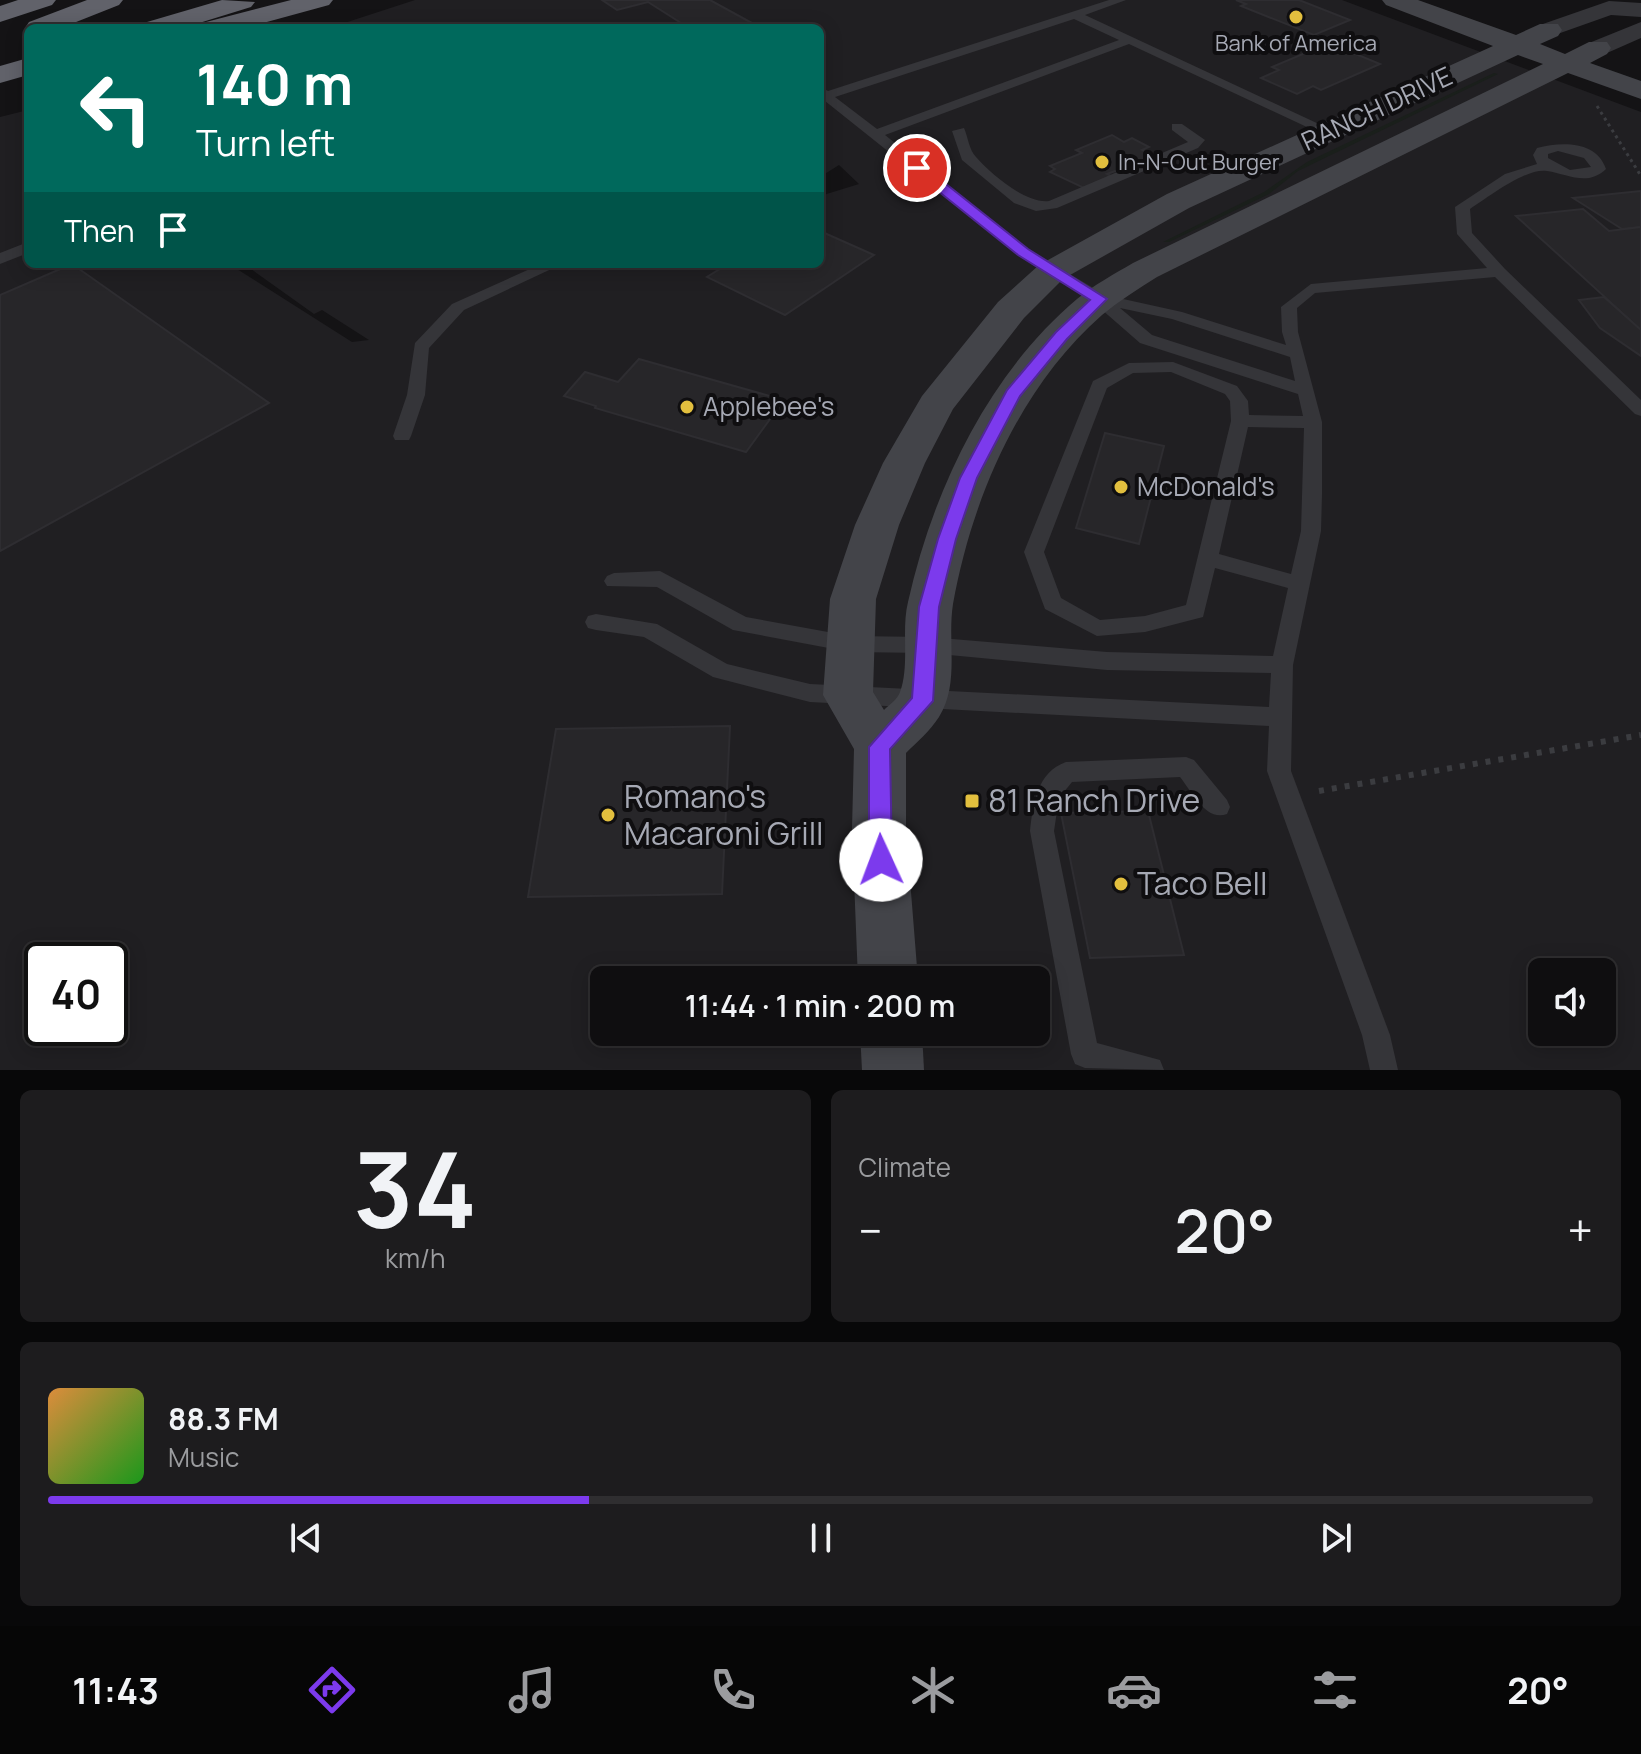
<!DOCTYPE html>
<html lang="en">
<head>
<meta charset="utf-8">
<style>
  body { margin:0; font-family:Manrope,sans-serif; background:#1d1c1e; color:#f1f3f6; height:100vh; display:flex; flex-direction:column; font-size:30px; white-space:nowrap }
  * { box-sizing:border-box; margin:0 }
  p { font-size:26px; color:#9b9c9f }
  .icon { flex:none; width:44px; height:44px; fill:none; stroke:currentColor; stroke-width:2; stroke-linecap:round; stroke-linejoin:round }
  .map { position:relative; height:1070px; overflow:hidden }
  .panel { display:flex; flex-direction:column; gap:20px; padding:20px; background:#080809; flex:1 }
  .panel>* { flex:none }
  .guide { position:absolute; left:24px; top:24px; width:800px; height:244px; border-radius:12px; box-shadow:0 4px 20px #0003,0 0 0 2px #2f2e30; background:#00695c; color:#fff; overflow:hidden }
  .buttons { position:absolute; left:1528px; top:958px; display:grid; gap:16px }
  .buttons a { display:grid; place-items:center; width:88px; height:88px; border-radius:12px; background:#0f0e10; box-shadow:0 4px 20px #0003,0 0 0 2px #2f2e30; font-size:40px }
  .speed { position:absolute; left:24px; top:942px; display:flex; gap:16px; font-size:40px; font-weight:700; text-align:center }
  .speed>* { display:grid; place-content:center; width:104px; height:104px; border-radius:50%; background:#0f0e10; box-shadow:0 4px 20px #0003,0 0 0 2px #2f2e30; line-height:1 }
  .speed .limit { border:4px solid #111; border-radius:12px; background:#fff; color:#111 }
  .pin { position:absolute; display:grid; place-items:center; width:68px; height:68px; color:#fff; margin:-34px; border:4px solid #fff; border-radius:50%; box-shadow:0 2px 8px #0007 }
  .me { position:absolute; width:88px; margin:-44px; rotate:358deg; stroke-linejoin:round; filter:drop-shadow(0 0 6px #0008) }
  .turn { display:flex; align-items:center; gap:28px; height:168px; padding:0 40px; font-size:36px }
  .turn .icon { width:104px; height:104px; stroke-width:2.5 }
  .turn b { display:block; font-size:56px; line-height:68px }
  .then { display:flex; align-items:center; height:76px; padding:0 40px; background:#0003; gap:16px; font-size:30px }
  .big { font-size:60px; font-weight:600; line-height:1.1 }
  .panel .card { flex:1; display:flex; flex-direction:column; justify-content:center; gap:12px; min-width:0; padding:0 28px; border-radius:12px; background:#1d1c1e }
  .panel .dial { align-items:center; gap:0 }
  .dial b { font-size:104px; line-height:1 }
  .song { display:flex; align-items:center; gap:24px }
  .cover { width:96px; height:96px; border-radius:12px; background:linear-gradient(135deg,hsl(30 70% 55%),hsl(120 70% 35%)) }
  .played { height:8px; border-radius:4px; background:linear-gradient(90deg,#7c3aed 35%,#2f2e30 35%) }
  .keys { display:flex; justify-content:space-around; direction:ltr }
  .heat { display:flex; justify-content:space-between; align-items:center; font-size:44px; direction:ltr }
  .panel .tiles { flex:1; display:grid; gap:20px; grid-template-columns:1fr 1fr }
  .card:last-child { grid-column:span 2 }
  .trip { position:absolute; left:590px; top:966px; width:460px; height:80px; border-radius:12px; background:#0f0e10; box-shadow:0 4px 20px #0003,0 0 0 2px #2f2e30; font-weight:600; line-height:80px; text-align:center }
  .tab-bar { display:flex; height:128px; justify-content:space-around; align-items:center; background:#060606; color:#9b9c9f }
  .tab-bar .icon { width:56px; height:56px }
  .tab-bar .selected { color:#7c3aed }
  .tab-bar b { font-size:36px; color:#f1f3f6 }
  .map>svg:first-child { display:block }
  .built { fill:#201f22; fill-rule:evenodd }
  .green { fill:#1a1f1b }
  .building { fill:#272629; stroke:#2e2d31; stroke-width:2 }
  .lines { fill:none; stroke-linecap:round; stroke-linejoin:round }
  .path-far1 { stroke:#3b3c40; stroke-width:3; stroke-dasharray:3 4; stroke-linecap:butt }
  .path { stroke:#3b3c40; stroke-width:6; stroke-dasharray:5 8; stroke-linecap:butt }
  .lane { fill:#353539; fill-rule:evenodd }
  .street { fill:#353539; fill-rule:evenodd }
  .secondary { fill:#434449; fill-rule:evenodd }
  .highway { fill:#61626a; fill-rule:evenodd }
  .route { fill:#7c3aed; stroke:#51269a; stroke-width:2 }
  .poi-dot { fill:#e2bf3e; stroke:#0f0e10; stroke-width:3 }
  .labels { text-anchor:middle; stroke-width:8; stroke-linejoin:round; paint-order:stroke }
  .far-poi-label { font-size:22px; fill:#a6a9b4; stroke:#0f0e10 }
  .street-label { font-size:26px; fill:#a6a9b4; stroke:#0f0e10 }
  .poi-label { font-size:26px; fill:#a6a9b4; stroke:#0f0e10; text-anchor:start }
  .near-poi-label { font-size:32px; fill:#a6a9b4; stroke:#0f0e10; text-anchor:start }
</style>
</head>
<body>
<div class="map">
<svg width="1641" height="1070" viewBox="0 0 1641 1070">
  <rect width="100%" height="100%" fill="#141315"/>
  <path class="built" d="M415 0H1342L1641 112V1070H0V117L28 110V264H229L352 342 369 340 322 310 314 314 244 264H820V196L859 184 839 165 820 177V28H329ZM42 960H110V1028H42ZM1542 972H1602V1032H1542ZM604 980H1036V1032H604Z"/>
  <path class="green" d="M1494 73 1498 74 1298 171 1269 194 1169 242H1163L1264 192 1307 162Z"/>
  <g class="building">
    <path d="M602 0H710L761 28H689L648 2 617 10Z"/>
    <path d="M1236 0H1299L1350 20 1314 35 1241 6 1246 4Z"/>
    <path d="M1329 43 1380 64 1321 90 1313 86 1297 94 1261 78 1279 70 1272 67Z"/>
    <path d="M1112 135 1124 142 1132 138 1149 147 1142 150 1154 157 1107 174 1111 176 1084 188 1050 172 1055 169 1050 166 1082 153 1076 150Z"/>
    <path d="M1641 191V227L1622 229 1573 198Z"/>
    <path d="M1583 209 1609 231 1641 227V330L1516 216Z"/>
    <path d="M820 231 874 255 785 315 707 277 728 264H820Z"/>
    <path d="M72 264 269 403 0 551V295Z"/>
    <path d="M1604 297 1641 330V356L1600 328 1579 300Z"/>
    <path d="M639 359 784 400 746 452 595 408 596 406 564 396 585 372 618 382Z"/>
    <path d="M1105 433 1164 446 1139 544 1076 528Z"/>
    <path d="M730 726 722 894 528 897 556 729Z"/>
    <path d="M1148 811 1184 955 1090 958 1061 813Z"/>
  </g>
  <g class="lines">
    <path class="path-far1" d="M1597 106 1641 176"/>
    <path class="path" d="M1319 791 1641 735"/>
    <g class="lane">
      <path d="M1109 0H1126L1085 15 1336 132 1324 135 1129 44 885 135 1028 249 1105 295 1182 312 1286 345 1282 332 1281 307 1311 284 1487 268 1457 234 1455 207 1505 174 1537 164 1533 155 1537 148C1561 142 1596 140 1606 169 1587 187 1568 174 1547 171 1527 167 1487 198 1470 209L1472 233 1505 269 1641 400V416L1635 414 1495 277 1315 293 1297 308 1298 332 1322 422V494L1321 531 1293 665 1291 771 1390 1035 1398 1070H1370L1362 1035 1267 771 1269 726 810 702 713 677 644 637 596 630 588 628 585 622 588 616 596 614 657 624 727 664 810 684 1269 707 1271 673 1107 670 928 653 850 652 733 630 657 587 607 586 604 581 607 576 614 573 660 571 746 617 850 636 928 637 1107 652 1273 656 1288 588 1215 568 1203 617 1145 632 1097 636 1045 609 1024 552 1093 381 1129 363 1173 362 1237 386 1248 401 1249 415 1303 416 1298 394 1140 343 1093 302 1018 255 820 97V87L828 91ZM1074 19 1119 40 877 129 835 97ZM1558 151 1584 158 1591 167 1570 170 1548 158V154ZM1120 308 1172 319 1290 357 1295 381 1152 335ZM1171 372 1225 394 1230 401 1231 421 1186 605 1145 616 1100 620 1061 598 1044 552 1107 388 1133 373ZM1248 427 1304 428 1301 531 1291 574 1219 554Z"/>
      <path d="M1172 124H1182L1205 140 1198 148 1057 208 1036 211 1014 203 962 160 952 131 964 128C968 137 969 150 976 157 991 174 1026 204 1049 201L1188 142 1172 130Z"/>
      <path d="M28 242V253L0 264V253Z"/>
      <path d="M541 264H562L464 310 429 348 425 395 411 436 409 440H395L393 436 407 395 415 343 452 304Z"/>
      <path d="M1186 757 1194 760 1227 800 1230 807 1227 814C1206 822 1192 792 1180 777L1072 782 1059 798 1054 831 1097 1043 1160 1060 1164 1070 1085 1068 1075 1064 1071 1054 1030 831C1033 804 1037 772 1066 762Z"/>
    </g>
    <g class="street">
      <path d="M1609 1 1641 3V17L1611 15 1549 37 1540 35 1537 30 1540 25Z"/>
      <path d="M1641 22V38L1607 53H1589L1585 48 1589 43Z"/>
    </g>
    <g class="secondary">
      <path d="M1382 0H1418L1516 35 1540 24H1558L1562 30 1558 36 1540 44 1565 54 1589 42H1607L1611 48 1607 54 1590 63 1641 81V99L1568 73 1157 277C1138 289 1119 301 1102 315 1020 387 972 498 953 604 947 642 960 683 939 717 930 731 917 742 906 753V829L918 980H858L852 829 854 749 823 695 830 599 855 525 883 463 922 396 998 302 1039 265 1167 194 1493 46 1386 5ZM1518 55 1543 64 1133 263C1114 274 1094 285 1077 299 988 374 933 490 908 602 901 630 910 665 900 692 898 699 889 705 884 710L873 692 876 599 899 525 925 463 953 409 1024 318 1063 279 1189 208Z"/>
      <path d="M860 1032H922L924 1070H862Z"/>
    </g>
    <g class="highway">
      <path d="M18 0H56L52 5 0 22V6Z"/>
      <path d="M87 0H123L119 5 61 28H28V32L25 28 29 22Z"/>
      <path d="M222 0 255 2 251 7 183 28H143L147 22Z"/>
      <path d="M291 0H333L329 5 245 28H202L206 22Z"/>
      <path d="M28 58V75L0 83V66Z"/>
    </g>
  </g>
  <path class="route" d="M913 165H922L1028 249 1107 299 1067 339 1020 396 977 478 956 539 939 607 933 701 890 749 892 860 889 867 881 870 872 867 869 860V747L912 698 919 607 938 539 960 478 1007 390 1056 332 1090 300 1018 255 913 171Z"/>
  <g class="poi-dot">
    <circle cx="1296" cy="17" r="8"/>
    <circle cx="1102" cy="162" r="8"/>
    <circle cx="687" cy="407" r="8"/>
    <circle cx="1121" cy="487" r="8"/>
    <rect x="964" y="793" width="16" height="16" rx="4"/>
    <circle cx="608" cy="815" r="8"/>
    <circle cx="1121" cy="884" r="8"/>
  </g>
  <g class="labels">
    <g class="far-poi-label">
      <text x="1296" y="51">Bank of America</text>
      <text x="1118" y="170" text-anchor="start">In-N-Out Burger</text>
    </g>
    <g class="street-label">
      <text transform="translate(1377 109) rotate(-25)" y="9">RANCH DRIVE</text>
    </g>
    <g class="poi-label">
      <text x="703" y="416">Applebee's</text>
      <text x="1137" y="496">McDonald's</text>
    </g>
    <g class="near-poi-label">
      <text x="624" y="808">Romano's<tspan x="624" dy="37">Macaroni Grill</tspan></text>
      <text x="988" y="812">81 Ranch Drive</text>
      <text x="1137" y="895">Taco Bell</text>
    </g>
  </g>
</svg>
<div class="buttons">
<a><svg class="icon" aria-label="sound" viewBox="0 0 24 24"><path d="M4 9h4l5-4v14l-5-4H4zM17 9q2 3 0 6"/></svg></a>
</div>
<div class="speed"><div class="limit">40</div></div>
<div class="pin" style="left:917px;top:168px;background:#d93025"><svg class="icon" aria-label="arrive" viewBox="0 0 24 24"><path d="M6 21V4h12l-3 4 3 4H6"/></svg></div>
<svg class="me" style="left:881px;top:860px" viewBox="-20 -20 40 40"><circle r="19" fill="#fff"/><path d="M0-13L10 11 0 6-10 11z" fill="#7c3aed"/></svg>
<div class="trip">11:44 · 1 min · 200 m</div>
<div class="guide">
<div class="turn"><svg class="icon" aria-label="left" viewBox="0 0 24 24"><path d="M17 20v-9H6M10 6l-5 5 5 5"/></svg><div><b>140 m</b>Turn left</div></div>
<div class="then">Then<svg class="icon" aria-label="arrive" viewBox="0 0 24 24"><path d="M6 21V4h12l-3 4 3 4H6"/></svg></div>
</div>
</div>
<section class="panel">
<div class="tiles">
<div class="card dial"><b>34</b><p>km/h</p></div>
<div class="card"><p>Climate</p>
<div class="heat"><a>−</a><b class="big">20°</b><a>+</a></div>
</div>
<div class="card">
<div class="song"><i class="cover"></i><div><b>88.3 FM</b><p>Music</p></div></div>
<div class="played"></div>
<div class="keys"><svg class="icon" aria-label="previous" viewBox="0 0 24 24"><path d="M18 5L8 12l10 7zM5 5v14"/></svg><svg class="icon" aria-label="pause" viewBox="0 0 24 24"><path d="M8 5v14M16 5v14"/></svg><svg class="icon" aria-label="next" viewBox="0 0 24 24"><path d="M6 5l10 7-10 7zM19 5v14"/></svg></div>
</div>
</div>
</section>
<nav class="tab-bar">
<b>11:43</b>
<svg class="icon selected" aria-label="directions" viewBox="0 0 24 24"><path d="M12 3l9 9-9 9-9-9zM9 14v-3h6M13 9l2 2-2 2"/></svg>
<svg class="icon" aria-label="music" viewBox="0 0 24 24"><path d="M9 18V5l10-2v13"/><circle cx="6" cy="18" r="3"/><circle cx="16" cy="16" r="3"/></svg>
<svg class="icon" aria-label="phone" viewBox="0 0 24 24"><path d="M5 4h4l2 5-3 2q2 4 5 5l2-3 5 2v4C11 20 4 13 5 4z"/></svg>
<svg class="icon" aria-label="climate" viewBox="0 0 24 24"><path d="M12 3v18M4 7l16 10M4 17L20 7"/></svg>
<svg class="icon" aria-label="car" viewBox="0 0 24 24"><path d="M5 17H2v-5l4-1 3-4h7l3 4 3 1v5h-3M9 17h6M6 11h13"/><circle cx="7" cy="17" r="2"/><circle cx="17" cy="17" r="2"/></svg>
<svg class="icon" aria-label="filters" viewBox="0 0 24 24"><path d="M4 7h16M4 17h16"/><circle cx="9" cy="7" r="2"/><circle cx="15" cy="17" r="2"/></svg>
<b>20°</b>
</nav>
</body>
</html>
